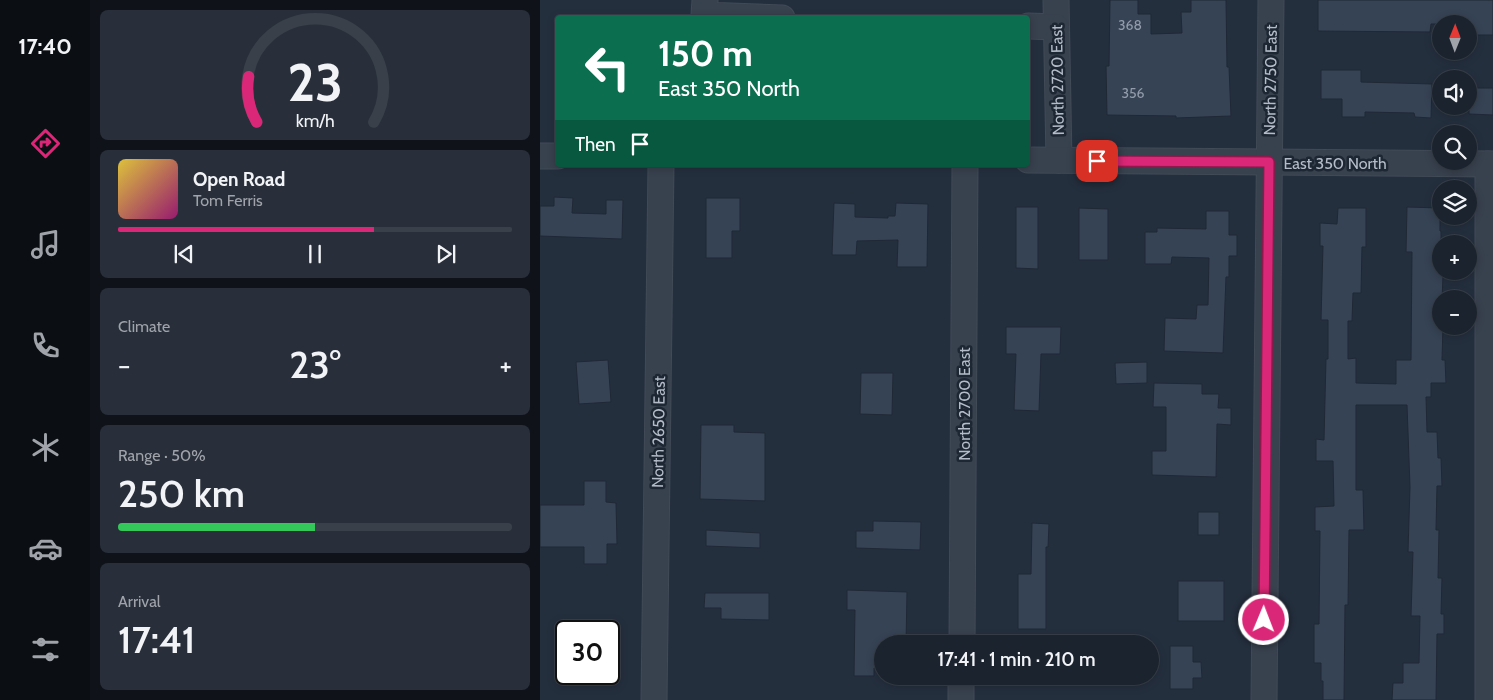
<!DOCTYPE html>
<html lang="en">
<head>
<meta charset="utf-8">
<style>
  body { margin:0; font-family:Cabin,sans-serif; background:#282f3a; color:#f1f3f6; height:100vh; display:flex; flex-direction:column; font-size:19px; white-space:nowrap }
  * { box-sizing:border-box; margin:0 }
  p { font-size:16px; color:#a0a4aa }
  .icon { flex:none; width:28px; height:28px; fill:none; stroke:currentColor; stroke-width:2; stroke-linecap:round; stroke-linejoin:round }
  .map { position:relative; flex:1; overflow:hidden }
  .details { display:flex; flex-direction:column; gap:10px; padding:10px; background:#0f1319; width:450px }
  .details>* { flex:none }
  .guide { position:absolute; left:15px; top:15px; width:475px; height:152px; border-radius:5px; box-shadow:0 2px 8px #0003,0 0 0 1px #39404a; background:#0b6e4f; color:#fff; overflow:hidden }
  .needle { width:32px; rotate:1deg }
  .tools { position:absolute; left:892px; top:15px; display:grid; gap:10px }
  .tools a { display:grid; place-items:center; width:45px; height:45px; border-radius:50%; background:#1b232e; box-shadow:0 2px 8px #0003,0 0 0 1px #39404a; font-size:25px }
  .speed { position:absolute; left:15px; top:620px; display:flex; gap:10px; font-size:25px; font-weight:700; text-align:center }
  .speed>* { display:grid; place-content:center; width:65px; height:65px; border-radius:50%; background:#1b232e; box-shadow:0 2px 8px #0003,0 0 0 1px #39404a; line-height:1 }
  .speed .limit { border:2px solid #111; border-radius:8px; background:#fff; color:#111 }
  .pin { position:absolute; display:grid; place-items:center; width:42px; height:42px; color:#fff; margin:-21px; border-radius:10px; box-shadow:0 2px 8px #0006 }
  .me { position:absolute; width:55px; margin:-28px; rotate:1deg; stroke-linejoin:round; filter:drop-shadow(0 0 4px #0008) }
  .turn { display:flex; align-items:center; gap:18px; height:105px; padding:0 20px; font-size:22px }
  .turn .icon { width:65px; height:65px; stroke-width:2.5 }
  .turn b { display:block; font-size:35px; line-height:42px }
  .then { display:flex; align-items:center; height:48px; padding:0 20px; background:#0003; gap:10px; font-size:19px }
  .big { font-size:38px; font-weight:600; line-height:1.1 }
  .details .card { flex:1; display:flex; flex-direction:column; justify-content:center; gap:8px; min-width:0; padding:0 18px; border-radius:8px; background:#282f3a }
  .details .dial { align-items:center; gap:0 }
  .dial svg { height:130px; overflow:visible; fill:none; stroke:#39404a; stroke-width:7; stroke-linecap:round; text-anchor:middle }
  .dial text { fill:#f1f3f6; stroke:none }
  .song { display:flex; align-items:center; gap:15px }
  .cover { width:60px; height:60px; border-radius:8px; background:linear-gradient(135deg,hsl(50 70% 55%),hsl(320 70% 35%)) }
  .played { height:5px; border-radius:2px; background:linear-gradient(90deg,#db2777 65%,#39404a 65%) }
  .keys { display:flex; justify-content:space-around; direction:ltr }
  .heat { display:flex; justify-content:space-between; align-items:center; font-size:28px; direction:ltr }
  .charge { height:8px; border-radius:4px; background:linear-gradient(90deg,#34c759 50%,#39404a 0) }
  .trip { position:absolute; left:334px; top:635px; width:285px; height:50px; border-radius:25px; background:#1b232e; box-shadow:0 2px 8px #0003,0 0 0 1px #39404a; font-weight:600; line-height:50px; text-align:center }
  main { display:flex; flex:1; min-height:0 }
  .dock { display:flex; flex-direction:column; width:90px; justify-content:space-around; align-items:center; background:#0b0e12; color:#a0a4aa }
  .dock .icon { width:35px; height:35px }
  .dock .active { color:#db2777 }
  .dock b { font-size:22px; color:#f1f3f6 }
  .map>svg:first-child { display:block }
  .building { fill:#364354; stroke:#1f2835 }
  .lines { fill:none; stroke-linecap:round; stroke-linejoin:round }
  .minor-casing { stroke:#414a57; stroke-width:27 }
  .minor { stroke:#38414e; stroke-width:25 }
  .route-casing { stroke:#8e194d; stroke-width:12 }
  .route { stroke:#db2777; stroke-width:9 }
  .labels { text-anchor:middle; stroke-width:5; stroke-linejoin:round; paint-order:stroke }
  .number-label { font-size:14px; fill:#929caa }
  .street-label { font-size:16px; fill:#b4bcc9; stroke:#1d2633 }
</style>
</head>
<body>
<main>
<nav class="dock">
<b>17:40</b>
<svg class="icon active" aria-label="directions" viewBox="0 0 24 24"><path d="M12 3l9 9-9 9-9-9zM9 14v-3h6M13 9l2 2-2 2"/></svg>
<svg class="icon" aria-label="music" viewBox="0 0 24 24"><path d="M9 18V5l10-2v13"/><circle cx="6" cy="18" r="3"/><circle cx="16" cy="16" r="3"/></svg>
<svg class="icon" aria-label="phone" viewBox="0 0 24 24"><path d="M5 4h4l2 5-3 2q2 4 5 5l2-3 5 2v4C11 20 4 13 5 4z"/></svg>
<svg class="icon" aria-label="climate" viewBox="0 0 24 24"><path d="M12 3v18M4 7l16 10M4 17L20 7"/></svg>
<svg class="icon" aria-label="car" viewBox="0 0 24 24"><path d="M5 17H2v-5l4-1 3-4h7l3 4 3 1v5h-3M9 17h6M6 11h13"/><circle cx="7" cy="17" r="2"/><circle cx="17" cy="17" r="2"/></svg>
<svg class="icon" aria-label="filters" viewBox="0 0 24 24"><path d="M4 7h16M4 17h16"/><circle cx="9" cy="7" r="2"/><circle cx="15" cy="17" r="2"/></svg>
</nav>
<section class="details">
<div class="card dial"><svg viewBox="0 0 100 80">
<path d="M14 69A42 42 0 1 1 86 69"/>
<path d="M14 69A42 42 0 0 1 9 41" stroke="#db2777"/>
<text x="50" y="56" font-size="32" font-weight="700">23</text>
<text x="50" y="72" font-size="11">km/h</text>
</svg></div>
<div class="card">
<div class="song"><i class="cover"></i><div><b>Open Road</b><p>Tom Ferris</p></div></div>
<div class="played"></div>
<div class="keys"><svg class="icon" aria-label="previous" viewBox="0 0 24 24"><path d="M18 5L8 12l10 7zM5 5v14"/></svg><svg class="icon" aria-label="pause" viewBox="0 0 24 24"><path d="M8 5v14M16 5v14"/></svg><svg class="icon" aria-label="next" viewBox="0 0 24 24"><path d="M6 5l10 7-10 7zM19 5v14"/></svg></div>
</div>
<div class="card"><p>Climate</p>
<div class="heat"><a>−</a><b class="big">23°</b><a>+</a></div>
</div>
<div class="card"><p>Range · 50%</p><b class="big">250 km</b><div class="charge"></div></div>
<div class="card"><p>Arrival</p><b class="big">17:41</b></div>
</section>
<div class="map">
<svg width="953" height="700" viewBox="0 0 953 700">
  <rect width="100%" height="100%" fill="#242f3e"/>
  <g class="building">
    <path d="M570 0H598V14H611V34L642 33 641 12H651V0H686L687 67H689L691 116 636 118V116L567 115 566 66H569Z"/>
    <path d="M778 0H953V35H929V24H891L890 32 778 31Z"/>
    <path d="M781 70H821V82L892 84 891 118 875 117 874 113 825 112V117H802V99H781Z"/>
    <path d="M929 88H953V115L929 114Z"/>
    <path d="M14 197 33 198 32 213 66 214V200H83L82 239 0 236V206H14Z"/>
    <path d="M166 198H200V231H192V258H166Z"/>
    <path d="M294 203 315 204V217L348 218V216H355L356 203 388 204 387 267H357L358 240 317 241 316 255H292Z"/>
    <path d="M476 207H498V269L476 268Z"/>
    <path d="M867 207 900 208V231H901V276H903L901 326H903L902 360H905L906 383H891V397H886L887 432H897L898 458H901L902 486H897L896 530H899L898 578H902L901 614H904V634H897L896 700H852L853 683H863V663H879L880 616H871L873 552H868L870 487 867 405H816V490H823L824 530H809L808 605H805L804 700H783V681H781V663H774V624H779L780 531H775V507L794 506 793 461H776V439L784 440 786 359H788V320H781L783 246H780V223L797 224 798 208H826V247H822L821 293H813L812 321H808V359L816 358V383L856 384V360H871L872 252H866Z"/>
    <path d="M539 208 568 209V260H539Z"/>
    <path d="M666 211H689V235H697V256H689V277H686L683 353 624 351 625 318 656 319 657 305H668L669 258 632 257 631 264H605V232H617V228L666 229Z"/>
    <path d="M466 327H521L520 354H501L499 411 474 410 476 354H466Z"/>
    <path d="M68 360 71 402 39 404 36 362Z"/>
    <path d="M607 362V383L576 384 575 363Z"/>
    <path d="M321 373H353L352 415 320 414Z"/>
    <path d="M614 383 662 384V394H679L678 408H691V425L677 424 676 477 612 475V451H626V407H613Z"/>
    <path d="M161 425H194V432L225 433V501L160 499Z"/>
    <path d="M44 481H66V502L76 503 77 544H67V564H44V547H0V505H44Z"/>
    <rect x="658" y="512" width="21" height="23"/>
    <path d="M333 521 381 522 380 550 316 548V531H333Z"/>
    <path d="M492 523 509 524 508 547H506V629H478V574H491Z"/>
    <path d="M166 530 220 533V548L166 546Z"/>
    <rect x="638" y="581" width="46" height="40"/>
    <path d="M307 590 367 592 366 644H342V668H334V676H314L315 610H307Z"/>
    <path d="M165 593H229V620L181 619V608H164Z"/>
    <path d="M630 646H653V662H661L662 678H653V689H630Z"/>
  </g>
  <g class="lines">
    <g class="minor-casing">
      <g id="minor">
        <path d="M165 0 164 15 242 18"/>
        <path d="M516 0 519 160"/>
        <path d="M488 26 516 27"/>
        <path d="M0 156H18"/>
        <path d="M488 160 953 164"/>
        <path d="M422 644 425 165"/>
        <path d="M114 700 121 165"/>
        <path d="M421 700V676"/>
        <path d="M724 700 731 0"/>
        <path d="M948 700V164"/>
      </g>
    </g>
    <use href="#minor" class="minor"/>
  </g>
  <g class="lines">
    <g class="route-casing">
      <path id="route" d="M557 161 729 162 724 620"/>
    </g>
    <use href="#route" class="route"/>
  </g>
  <g class="labels">
    <g class="number-label">
      <text x="590" y="30">368</text>
      <text x="593" y="98">356</text>
    </g>
    <g class="street-label">
      <text transform="translate(517 80) rotate(-91)" y="6">North 2720 East</text>
      <text transform="translate(730 80) rotate(-89)" y="6">North 2750 East</text>
      <text x="795" y="169">East 350 North</text>
      <text transform="translate(424 404) rotate(-90)" y="6">North 2700 East</text>
      <text transform="translate(118 432) rotate(-89)" y="6">North 2650 East</text>
    </g>
  </g>
</svg>
<div class="tools">
<a><svg class="needle" viewBox="-14 -14 28 28"><path d="M0-13l5 13h-10z" fill="#e53935"/><path d="M0 13l5-13h-10z" fill="#a0a4aa"/></svg></a>
<a><svg class="icon" aria-label="sound" viewBox="0 0 24 24"><path d="M4 9h4l5-4v14l-5-4H4zM17 9q2 3 0 6"/></svg></a>
<a><svg class="icon" aria-label="search" viewBox="0 0 24 24"><circle cx="10" cy="10" r="6"/><path d="M15 15l6 6"/></svg></a>
<a><svg class="icon" aria-label="layers" viewBox="0 0 24 24"><path d="M12 4l9 5-9 5-9-5zM3 14l9 5 9-5"/></svg></a>
<a>+</a>
<a>−</a>
</div>
<div class="speed"><div class="limit">30</div></div>
<div class="pin" style="left:557px;top:161px;background:#d93025"><svg class="icon" aria-label="arrive" viewBox="0 0 24 24"><path d="M6 21V4h12l-3 4 3 4H6"/></svg></div>
<svg class="me" style="left:724px;top:620px" viewBox="-20 -20 40 40"><circle r="17" fill="#db2777" stroke="#fff" stroke-width="3"/><path d="M0-11L8 9 0 5-8 9z" fill="#fff"/></svg>
<div class="trip">17:41 · 1 min · 210 m</div>
<div class="guide">
<div class="turn"><svg class="icon" aria-label="left" viewBox="0 0 24 24"><path d="M17 20v-9H6M10 6l-5 5 5 5"/></svg><div><b>150 m</b>East 350 North</div></div>
<div class="then">Then<svg class="icon" aria-label="arrive" viewBox="0 0 24 24"><path d="M6 21V4h12l-3 4 3 4H6"/></svg></div>
</div>
</div>
</main>
</body>
</html>
